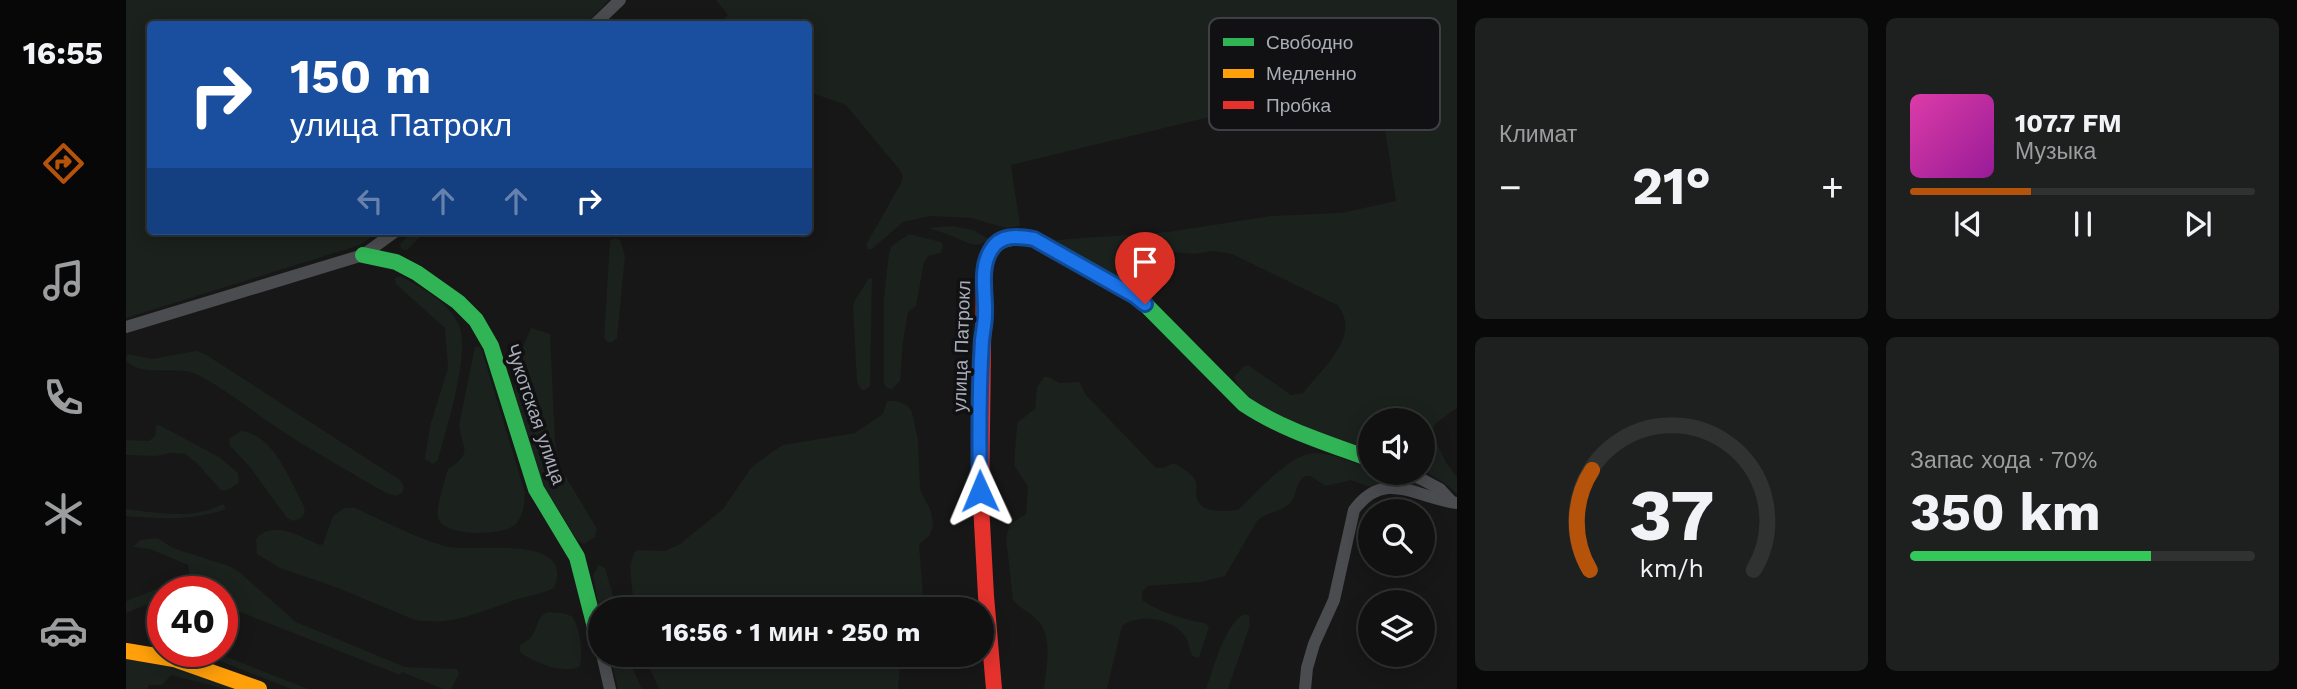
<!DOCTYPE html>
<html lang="ru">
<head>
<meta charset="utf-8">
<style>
  body { margin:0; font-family:"Work Sans",sans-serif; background:#1e1f1f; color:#f1f3f6; height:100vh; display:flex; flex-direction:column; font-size:26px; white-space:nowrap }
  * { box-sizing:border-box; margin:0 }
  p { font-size:23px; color:#9c9d9f }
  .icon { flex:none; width:38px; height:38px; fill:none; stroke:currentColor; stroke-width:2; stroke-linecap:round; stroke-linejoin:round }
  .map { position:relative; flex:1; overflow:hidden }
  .details { display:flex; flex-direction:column; gap:18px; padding:18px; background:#090909; width:840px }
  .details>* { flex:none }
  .top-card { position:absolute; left:21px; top:21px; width:665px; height:214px; border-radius:7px; box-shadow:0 4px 18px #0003,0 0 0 2px #303131; background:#1a4fa0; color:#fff; overflow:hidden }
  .controls { position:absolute; left:1232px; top:408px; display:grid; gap:14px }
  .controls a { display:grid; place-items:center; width:77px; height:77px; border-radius:50%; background:#111; box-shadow:0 4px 18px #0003,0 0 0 2px #303131; font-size:35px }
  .speed { position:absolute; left:21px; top:576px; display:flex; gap:14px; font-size:35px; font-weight:700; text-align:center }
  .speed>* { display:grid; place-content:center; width:91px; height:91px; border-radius:50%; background:#111; box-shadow:0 4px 18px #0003,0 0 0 2px #303131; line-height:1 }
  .speed .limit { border:10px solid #d22; background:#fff; color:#111 }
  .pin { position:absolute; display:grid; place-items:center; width:60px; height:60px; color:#fff; margin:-72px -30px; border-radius:50% 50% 50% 0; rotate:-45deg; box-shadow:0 0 7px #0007 }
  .pin .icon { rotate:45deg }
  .me { position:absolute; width:77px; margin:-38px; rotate:359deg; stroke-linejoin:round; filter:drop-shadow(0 0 5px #0008) }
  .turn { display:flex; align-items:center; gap:24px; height:147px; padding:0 28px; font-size:32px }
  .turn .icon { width:91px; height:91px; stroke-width:2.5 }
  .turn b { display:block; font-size:49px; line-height:60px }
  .lanes { display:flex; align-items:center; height:66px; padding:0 28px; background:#0003; justify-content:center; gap:35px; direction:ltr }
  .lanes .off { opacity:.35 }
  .big { font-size:52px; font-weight:700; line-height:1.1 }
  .details .widget { flex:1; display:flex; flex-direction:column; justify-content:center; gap:10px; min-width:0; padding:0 24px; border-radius:10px; background:#1e1f1f }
  .details .dial { align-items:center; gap:0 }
  .dial svg { height:182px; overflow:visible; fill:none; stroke:#303131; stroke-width:7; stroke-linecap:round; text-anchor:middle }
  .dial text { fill:#f1f3f6; stroke:none }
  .song { display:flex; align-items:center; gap:21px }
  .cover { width:84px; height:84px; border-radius:10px; background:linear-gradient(135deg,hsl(320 70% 55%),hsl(300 70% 35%)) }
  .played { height:7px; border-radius:4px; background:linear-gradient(90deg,#b45309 35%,#303131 35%) }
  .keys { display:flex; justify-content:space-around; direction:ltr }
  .heat { display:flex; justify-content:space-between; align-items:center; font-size:38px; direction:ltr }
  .charge { height:10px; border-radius:5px; background:linear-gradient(90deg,#34c759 70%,#303131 0) }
  .details .tiles { flex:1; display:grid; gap:18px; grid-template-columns:repeat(2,1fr) }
  .trip { position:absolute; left:462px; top:597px; width:406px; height:70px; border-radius:35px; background:#111; box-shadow:0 4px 18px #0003,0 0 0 2px #303131; font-weight:700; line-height:70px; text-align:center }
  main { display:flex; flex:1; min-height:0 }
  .menu { display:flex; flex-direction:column; width:126px; justify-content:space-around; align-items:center; background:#070707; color:#9c9d9f }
  .menu .icon { width:49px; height:49px }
  .menu .on { color:#b45309 }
  .menu b { font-size:32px; color:#f1f3f6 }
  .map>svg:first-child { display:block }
  .green { fill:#1b211c }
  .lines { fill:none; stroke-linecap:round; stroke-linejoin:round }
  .street { stroke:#4b4c50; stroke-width:12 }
  .fast { stroke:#30b455; stroke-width:16 }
  .slow { stroke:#ff9f0a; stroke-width:16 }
  .jam { stroke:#e5322d; stroke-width:16 }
  .route-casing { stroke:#114b97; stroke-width:18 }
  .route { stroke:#1a73e8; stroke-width:12 }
  .labels { text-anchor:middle; stroke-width:7; stroke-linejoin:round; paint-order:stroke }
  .street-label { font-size:19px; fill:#a8adb8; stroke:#111113 }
  .key { fill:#111113; stroke:#3e4045; stroke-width:2 }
  .key-label { font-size:19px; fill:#a8adb8 }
</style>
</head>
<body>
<main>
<nav class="menu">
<b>16:55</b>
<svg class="icon on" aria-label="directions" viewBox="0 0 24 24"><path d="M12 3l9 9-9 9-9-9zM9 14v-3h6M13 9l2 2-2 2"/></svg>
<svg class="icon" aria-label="music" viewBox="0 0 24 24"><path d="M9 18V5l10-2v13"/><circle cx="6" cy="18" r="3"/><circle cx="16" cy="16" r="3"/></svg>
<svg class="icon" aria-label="phone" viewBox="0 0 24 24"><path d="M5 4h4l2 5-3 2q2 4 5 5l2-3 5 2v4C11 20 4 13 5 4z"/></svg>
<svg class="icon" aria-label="climate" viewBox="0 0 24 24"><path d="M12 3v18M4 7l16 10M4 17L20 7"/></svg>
<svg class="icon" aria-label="car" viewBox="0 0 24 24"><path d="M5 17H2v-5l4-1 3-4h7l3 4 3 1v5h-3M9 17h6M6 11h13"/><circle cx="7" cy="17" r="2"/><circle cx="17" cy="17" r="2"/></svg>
</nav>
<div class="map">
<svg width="1331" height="689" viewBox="0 0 1331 689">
  <rect width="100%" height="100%" fill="#171717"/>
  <g class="green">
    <path d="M0 0H483L460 24H24V231H253L234 245 0 318Z"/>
    <path d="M590 0H1331V408L1310 423 1305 432 1321 464 1331 477V494L1318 483 1297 470V420H1244V450C1211 438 1119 413 1108 377L1117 367 1122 365 1165 395 1177 393C1196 368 1237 335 1211 305L1106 254 1087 251 1068 254 1049 252 1034 256 1025 268 1014 289H1011L934 245 930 240 1042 232 1145 216 1215 213 1270 201 1252 83 1146 102 885 165 894 226 880 228 845 218 804 216 777 222 746 249 742 250 740 245 775 183 777 177 773 169 720 105 683 92 682 24H593L602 15Z"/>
    <path d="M826 226 847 230 863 239C848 251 840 241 826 236 819 233 811 231 803 228Z"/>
    <path d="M287 231H300L281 250 275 249 274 244Z"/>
    <path d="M783 234 815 242 817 246 815 253 802 256 798 262 790 306 782 312 777 341 774 381 766 389 761 388 758 384V298L763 252 766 246Z"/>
    <path d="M489 238 494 240 499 256 491 338 485 343 480 341 478 338 484 241Z"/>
    <path d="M274 276C295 287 321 301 332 323 346 350 320 430 312 460L307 464 299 459 304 426 322 368 319 328 270 284 269 278Z"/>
    <path d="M743 278 746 279 744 386 738 391 734 388 731 382 727 308 728 302Z"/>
    <path d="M405 328 424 334 429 441 432 459 437 472 471 529 469 537 458 544 451 540 417 485 389 395 388 369Z"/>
    <path d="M349 347H354L356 351 399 493C398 503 398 515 390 524 379 536 316 538 312 517 310 505 319 481 322 469 348 452 336 450 333 425Z"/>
    <path d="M70 351 79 354 274 480 278 487 276 493 270 496 260 493C224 472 188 452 153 429 126 411 101 390 72 375 51 364 16 379 0 360L1 354 26 359Z"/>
    <path d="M918 377H923L934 383 954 382 959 394 1030 468H1037L1048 463C1055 467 1067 474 1070 482 1071 487 1069 493 1071 499 1076 514 1099 511 1112 510 1130 493 1165 452 1191 453 1209 454 1227 463 1244 468V472L1258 473 1292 483 1294 488 1241 486 1225 480 1200 486 1184 476H1179C1167 486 1172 497 1162 505 1152 513 1140 512 1131 521L1099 576 1075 582 1022 586 1016 592V600C1034 612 1058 620 1079 623L1083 627 1073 658 1066 656C1063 650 1063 640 1058 635 1046 618 1012 613 996 626L981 689H918C920 668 927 640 913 622 906 613 894 609 887 600L880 538 884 524 900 514 902 487 888 465 891 425 893 421 909 409 911 387Z"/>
    <path d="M761 401H771L782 406 786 412 792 440 794 490 805 511 807 526 803 536 793 544 798 609H508L504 566 508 552 512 550 539 551 554 544 597 509 625 468 646 452 657 445 729 433 757 414Z"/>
    <path d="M33 425 93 457 112 473 113 483 99 491 95 490 70 462 59 454 45 453 30 456 0 455V440L23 441 29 436 30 426Z"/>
    <path d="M115 431C148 434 164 481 178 506L179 513 174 519 167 521 161 518 124 467 104 446 103 439Z"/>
    <path d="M97 504 100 509C67 521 34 519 0 516V509C33 513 67 520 97 504Z"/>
    <path d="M218 508H229C258 521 288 537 318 546 344 554 451 531 428 588 415 595 400 596 386 601 351 612 328 626 289 620L212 588 154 568 131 554 130 539C147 519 174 536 194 545L197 544 207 516Z"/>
    <path d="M31 538 47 548 103 566 112 571 170 622 279 667 331 669 333 674 325 689H317L276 672 274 675 96 605V592H37V598L0 613V601L64 576 62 565 24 549 7 547 14 540Z"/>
    <path d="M473 565 479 568 491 609H474V615L467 575Z"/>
    <path d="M423 612C430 613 441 612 446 617 454 624 458 659 453 667 437 674 409 663 395 653L393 648C396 641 402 642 406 636 413 626 410 616 423 612Z"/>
    <path d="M1119 614 1123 615 1124 625 1102 689H1080C1087 670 1099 622 1119 614Z"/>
    <path d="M69 651H86L182 689H165Z"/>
    <path d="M484 655H501L516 689H492Z"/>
    <path d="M518 655V654L785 655 774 665 772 689H533Z"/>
    <path d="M0 659 46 666 118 689H99L45 675 36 685H23L21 689H0Z"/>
  </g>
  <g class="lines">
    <g class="street">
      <path d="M469 24 494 0"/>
      <path d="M0 327 237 255 270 231"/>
      <path d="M1282 472 1314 489 1326 502"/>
      <path d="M476 654 484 689"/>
      <path d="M1179 689 1181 668 1188 644 1208 600 1228 510C1259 468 1290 498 1331 503"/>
    </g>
    <g class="fast">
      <path d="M237 255 270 262 291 273 332 302 350 320 365 346 410 489 451 557 474 647"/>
      <path d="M858 273C862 241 878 234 908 239L1014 299 1118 404C1157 430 1201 443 1244 459"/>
    </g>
    <path class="slow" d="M0 651 48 659 133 689"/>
    <path class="jam" d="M858 273 855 504 860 596 868 689"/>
  </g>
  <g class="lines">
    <g class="route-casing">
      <path id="route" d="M854 491C853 441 853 390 856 340 857 331 859 323 859 314 860 293 853 269 865 250 874 234 892 236 908 239L1009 296 1019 304"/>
    </g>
    <use href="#route" class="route"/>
  </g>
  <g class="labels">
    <g class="street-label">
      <text transform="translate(835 346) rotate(-88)" y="7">улица Патрокл</text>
      <text transform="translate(410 414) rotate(71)" y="7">Чукотская улица</text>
    </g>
  </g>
  <rect x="1083" y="18" width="231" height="112" rx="10" class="key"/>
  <rect x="1097" y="38" width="31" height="8" fill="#30b455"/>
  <rect x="1097" y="69" width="31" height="9" fill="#ff9f0a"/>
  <rect x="1097" y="101" width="31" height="8" fill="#e5322d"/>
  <g class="key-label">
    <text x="1140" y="49">Свободно</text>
    <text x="1140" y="80">Медленно</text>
    <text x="1140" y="112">Пробка</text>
  </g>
</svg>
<div class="controls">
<a><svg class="icon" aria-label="sound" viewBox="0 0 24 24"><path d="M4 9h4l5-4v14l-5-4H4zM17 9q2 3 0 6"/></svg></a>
<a><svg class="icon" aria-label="search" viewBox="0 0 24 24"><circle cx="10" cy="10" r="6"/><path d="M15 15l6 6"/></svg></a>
<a><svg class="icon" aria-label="layers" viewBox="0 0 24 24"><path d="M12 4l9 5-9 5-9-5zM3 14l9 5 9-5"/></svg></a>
</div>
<div class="speed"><div class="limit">40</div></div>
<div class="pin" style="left:1019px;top:304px;background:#d93025"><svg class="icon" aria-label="arrive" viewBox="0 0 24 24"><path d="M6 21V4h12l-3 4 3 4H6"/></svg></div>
<svg class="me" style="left:854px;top:491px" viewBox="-20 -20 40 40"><path d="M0-17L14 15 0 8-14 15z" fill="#1a73e8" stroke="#fff" stroke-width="4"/></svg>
<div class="trip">16:56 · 1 мин · 250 m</div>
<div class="top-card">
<div class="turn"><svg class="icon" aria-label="right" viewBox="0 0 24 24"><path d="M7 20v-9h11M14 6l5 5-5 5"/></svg><div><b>150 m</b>улица Патрокл</div></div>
<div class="lanes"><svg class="icon off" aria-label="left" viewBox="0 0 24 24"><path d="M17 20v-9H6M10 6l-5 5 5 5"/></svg><svg class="icon off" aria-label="ahead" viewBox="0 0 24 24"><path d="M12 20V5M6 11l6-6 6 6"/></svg><svg class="icon off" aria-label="ahead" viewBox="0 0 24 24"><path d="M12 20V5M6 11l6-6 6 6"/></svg><svg class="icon" aria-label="right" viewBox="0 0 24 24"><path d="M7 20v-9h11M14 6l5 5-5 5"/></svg></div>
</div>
</div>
<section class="details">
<div class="tiles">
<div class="widget"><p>Климат</p>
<div class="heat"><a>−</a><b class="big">21°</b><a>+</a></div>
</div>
<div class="widget">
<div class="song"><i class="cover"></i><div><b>107.7 FM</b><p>Музыка</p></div></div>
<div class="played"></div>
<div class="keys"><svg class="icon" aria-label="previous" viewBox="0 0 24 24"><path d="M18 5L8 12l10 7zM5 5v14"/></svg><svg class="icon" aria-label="pause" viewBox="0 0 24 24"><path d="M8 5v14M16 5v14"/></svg><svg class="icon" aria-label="next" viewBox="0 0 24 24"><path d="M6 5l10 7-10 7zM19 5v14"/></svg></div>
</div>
<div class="widget dial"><svg viewBox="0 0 100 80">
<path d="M14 69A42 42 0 1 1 86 69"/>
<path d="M14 69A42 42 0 0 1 15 25" stroke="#b45309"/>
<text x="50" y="56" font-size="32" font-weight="700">37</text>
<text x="50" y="72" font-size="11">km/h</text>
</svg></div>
<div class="widget"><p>Запас хода · 70%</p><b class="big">350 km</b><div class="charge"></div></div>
</div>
</section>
</main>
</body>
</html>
